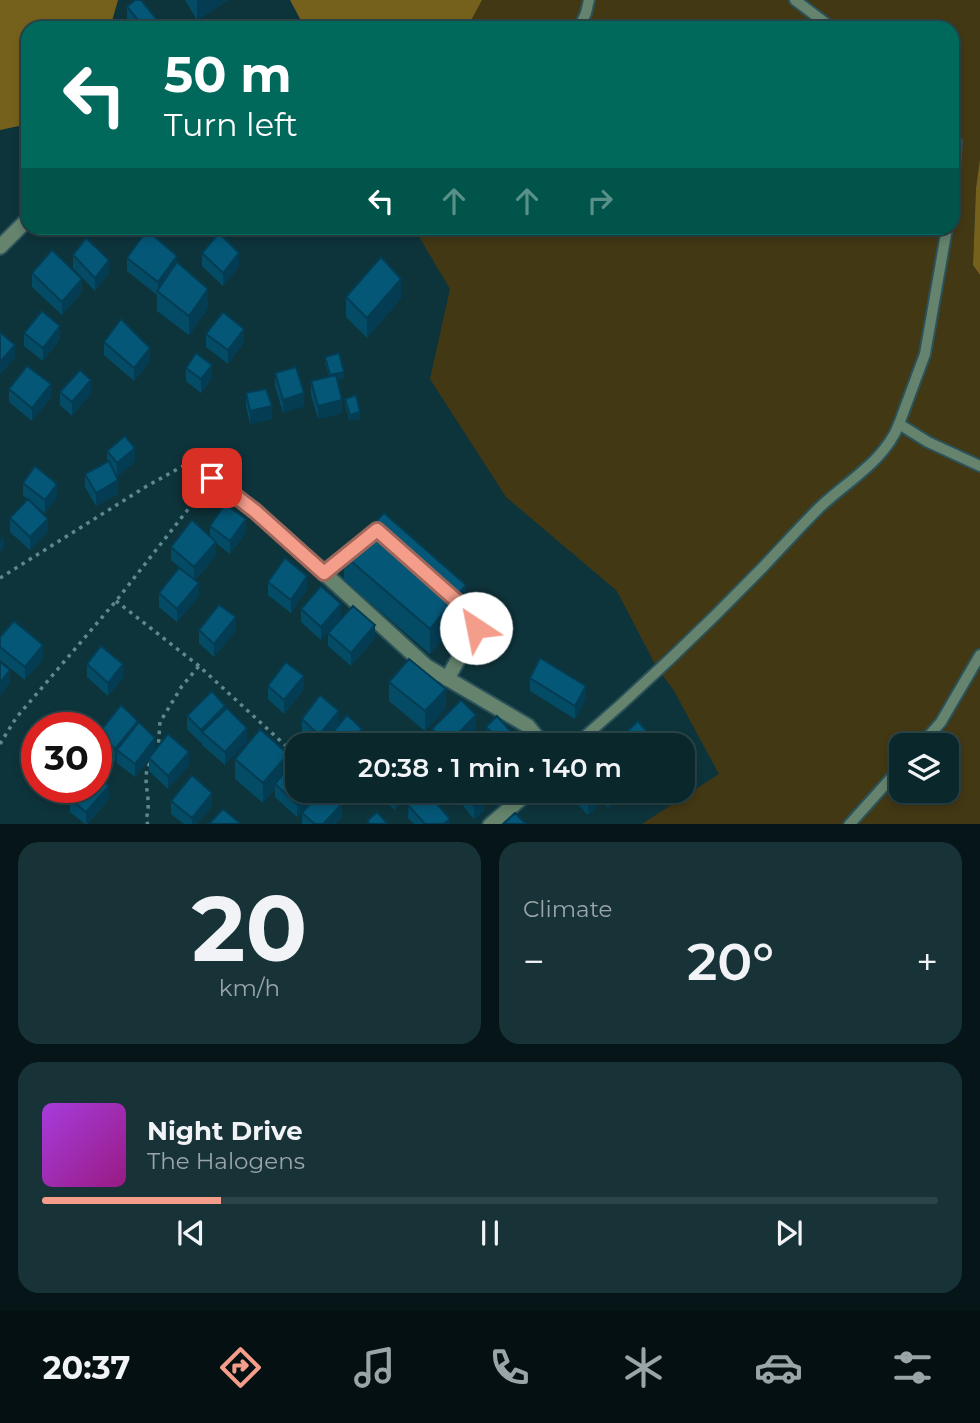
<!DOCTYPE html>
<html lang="en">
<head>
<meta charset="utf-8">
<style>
  body { margin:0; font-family:Montserrat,sans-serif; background:#183338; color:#f1f3f6; height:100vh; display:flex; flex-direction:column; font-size:26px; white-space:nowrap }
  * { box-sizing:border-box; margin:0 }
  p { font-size:23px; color:#99a5a9 }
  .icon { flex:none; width:38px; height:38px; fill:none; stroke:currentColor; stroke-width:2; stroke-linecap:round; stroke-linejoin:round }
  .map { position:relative; height:824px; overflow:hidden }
  .sheet { display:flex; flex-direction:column; gap:18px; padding:18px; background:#061518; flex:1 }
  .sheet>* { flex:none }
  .hud { position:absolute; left:21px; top:21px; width:938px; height:214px; border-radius:21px; box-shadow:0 4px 10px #0003,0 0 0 2px #2a4448; background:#00695c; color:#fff; overflow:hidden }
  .fabs { position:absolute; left:889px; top:733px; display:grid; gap:14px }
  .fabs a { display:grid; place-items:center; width:70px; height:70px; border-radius:14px; background:#0a272c; box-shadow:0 4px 10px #0003,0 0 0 2px #2a4448; font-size:35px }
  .speed { position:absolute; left:21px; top:712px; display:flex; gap:14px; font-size:35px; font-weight:700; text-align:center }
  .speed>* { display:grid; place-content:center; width:91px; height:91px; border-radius:50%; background:#0a272c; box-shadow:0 4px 10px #0003,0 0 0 2px #2a4448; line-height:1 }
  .speed .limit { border:10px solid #d22; background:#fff; color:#111 }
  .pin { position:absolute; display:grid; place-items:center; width:60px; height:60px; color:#fff; margin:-30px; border-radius:14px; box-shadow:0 4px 10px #0006 }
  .me { position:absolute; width:77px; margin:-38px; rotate:326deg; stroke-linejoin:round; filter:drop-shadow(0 0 5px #0008) }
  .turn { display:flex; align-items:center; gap:24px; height:147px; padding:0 28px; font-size:32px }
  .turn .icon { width:91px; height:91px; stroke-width:2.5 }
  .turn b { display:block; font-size:49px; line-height:60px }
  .lanes { display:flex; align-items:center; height:66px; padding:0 28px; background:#0003; justify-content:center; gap:35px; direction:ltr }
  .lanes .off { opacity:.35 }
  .big { font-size:52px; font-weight:600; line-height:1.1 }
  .sheet .card { flex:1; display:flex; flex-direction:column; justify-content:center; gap:10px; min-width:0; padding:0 24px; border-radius:21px; background:#183338 }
  .sheet .dial { align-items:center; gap:0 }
  .dial b { font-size:91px; line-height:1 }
  .song { display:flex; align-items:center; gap:21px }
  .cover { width:84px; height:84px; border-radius:10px; background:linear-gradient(135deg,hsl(280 70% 55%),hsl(310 70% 35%)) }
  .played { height:7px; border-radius:4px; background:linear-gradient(90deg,#f49d8b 20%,#2a4448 20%) }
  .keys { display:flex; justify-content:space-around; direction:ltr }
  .heat { display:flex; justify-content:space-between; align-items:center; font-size:38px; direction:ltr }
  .sheet .tiles { flex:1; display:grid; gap:18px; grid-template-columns:1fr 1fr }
  .card:last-child { grid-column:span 2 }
  .trip { position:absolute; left:285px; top:733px; width:410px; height:70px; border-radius:21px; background:#0a272c; box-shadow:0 4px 10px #0003,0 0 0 2px #2a4448; font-weight:600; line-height:70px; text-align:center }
  .menu { display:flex; height:112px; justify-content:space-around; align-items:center; background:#041012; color:#99a5a9 }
  .menu .icon { width:49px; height:49px }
  .menu .active { color:#f49d8b }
  .menu b { font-size:32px; color:#f1f3f6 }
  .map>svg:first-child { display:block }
  .green { fill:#433814; fill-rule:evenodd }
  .forest { fill:#76611c }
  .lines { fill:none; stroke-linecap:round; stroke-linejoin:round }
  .service-casing { stroke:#2a525a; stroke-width:14 }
  .minor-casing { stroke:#2a525a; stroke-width:18 }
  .path { stroke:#5d8992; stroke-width:3.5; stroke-dasharray:3.5 5; stroke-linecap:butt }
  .service { stroke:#65836d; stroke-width:10 }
  .minor { stroke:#65836d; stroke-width:14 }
  .wall { fill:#044b66 }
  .shaded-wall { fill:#043d53 }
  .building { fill:#055777; stroke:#043d53; stroke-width:2 }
  .route-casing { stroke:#9f665a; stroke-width:18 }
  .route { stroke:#f49d8b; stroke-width:12 }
</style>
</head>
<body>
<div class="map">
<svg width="980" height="825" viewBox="0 0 980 825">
  <rect width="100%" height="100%" fill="#0e343b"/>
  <path class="green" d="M482 0H980V159L976 188 973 265 980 275V824H642L719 774 673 689 658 670 617 591 506 497 430 379 450 289 414 228H952V28H467ZM901 746H947V791H901Z"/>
  <g class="forest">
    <path d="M0 0H118L110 28H28V124L0 130Z"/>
    <path d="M290 0H482L467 28H305Z"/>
    <path d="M980 159V275L973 265 976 188Z"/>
  </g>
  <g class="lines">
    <g class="service-casing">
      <g id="service">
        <path d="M795 0 832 28"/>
        <path d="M579 28 586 13 589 0"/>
        <path d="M952 135 956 142 952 199"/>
        <path d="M947 228 925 354 899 424 928 442 980 466"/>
        <path d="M574 746C640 689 703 629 764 566 782 547 800 527 819 508 846 482 885 461 899 424"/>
        <path d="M920 746 941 722 980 655"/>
        <path d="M849 825 901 767"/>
      </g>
    </g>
    <g class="minor-casing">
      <g id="minor">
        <path d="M0 247 28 219"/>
        <path d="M212 478 255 511 324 573 359 545"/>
        <path d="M324 573 426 666 528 726 544 746"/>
        <path d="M447 679 476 628 467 610 454 597"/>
        <path d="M490 825 530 791"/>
      </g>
    </g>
    <g class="path">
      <path d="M0 578 147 486 210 451 212 463"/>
      <path d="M116 601 199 666 298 757"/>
      <path d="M0 744 16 718 116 601 204 489"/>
      <path d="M158 751 160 722 182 686 199 666"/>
      <path d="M345 791 358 800"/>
      <path d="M148 825 146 819C153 799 140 779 150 763"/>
    </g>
    <use href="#service" class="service"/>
    <use href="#minor" class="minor"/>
  </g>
  <g class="wall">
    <path d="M185 0H228L197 20Z"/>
    <path d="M127 7 163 28H134L127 20Z"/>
    <path d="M202 253 239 266 223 286 202 266Z"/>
    <path d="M73 255 109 273 95 291 73 268Z"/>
    <path d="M127 258 177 262 208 308 189 335 157 311V295L127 271Z"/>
    <path d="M32 273 82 292 62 315 32 287Z"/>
    <path d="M346 297 401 298 367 338 346 317Z"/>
    <path d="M24 333 60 339 43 361 24 346Z"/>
    <path d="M206 334 244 342 228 364 206 347Z"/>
    <path d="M104 342 150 361 134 381 104 355Z"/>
    <path d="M325 357 344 378 337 380 342 413 318 419 311 395V381L329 377 325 363Z"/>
    <path d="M186 368 212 378 201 393 186 381Z"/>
    <path d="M275 373 304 406 283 413 275 386Z"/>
    <path d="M9 389 51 397 32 421 9 402Z"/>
    <path d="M60 392 91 393 72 416 60 405Z"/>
    <path d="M246 393 272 419 250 424 246 406Z"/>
    <path d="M345 399 360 419 350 421 345 405Z"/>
    <path d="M107 451 135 461 117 477 115 474 118 494 96 506 85 487V474L107 461Z"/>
    <path d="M23 483 57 497 45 513 29 500 48 532 30 550 10 532V518L28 499 23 496Z"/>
    <path d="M210 526 246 532 230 554 216 543V555L195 580 199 596 177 622 159 607V593L188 574 171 560V547L210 536Z"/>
    <path d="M344 555 466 611 430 654 344 580Z"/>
    <path d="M268 582 307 589 291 613 268 595Z"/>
    <path d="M301 609 341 617 321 640 301 622Z"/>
    <path d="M199 630H236L214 657 199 643Z"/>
    <path d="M328 633 375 638 351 666 328 646Z"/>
    <path d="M0 637 43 659 25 680 0 660Z"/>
    <path d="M87 664 123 677 108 696 87 677Z"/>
    <path d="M530 678 586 699 575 719 530 691Z"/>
    <path d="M389 682 446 708 425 731 389 701Z"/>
    <path d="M268 686 304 689 284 714 268 699Z"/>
    <path d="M225 710 247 741 225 765 202 745V742L201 743 187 729V716Z"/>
    <path d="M302 719 339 724 322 746H317L302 732Z"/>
    <path d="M138 724 155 750 189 765 168 789 149 771V759L135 777 117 763V759L115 762 99 746V733Z"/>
    <path d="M486 727 519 746H485V742L487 741Z"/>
    <path d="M476 728 460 746H435L432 742V729Z"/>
    <path d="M362 734 378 745 327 746V739Z"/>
    <path d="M621 737 657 746H606L621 744Z"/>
    <path d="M235 759 288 768 315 791V795L297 817 275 797V789L263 803 235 779Z"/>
    <path d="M375 791H426L450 824H414L408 818 409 795 395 810Z"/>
    <path d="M451 791H488V800L484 803V811L474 819Z"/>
    <path d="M567 791H622V794L608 808 603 801 588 815 567 793Z"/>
    <path d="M70 799H109L87 824H85L70 812Z"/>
    <path d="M171 801 212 806 197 824H184L171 814Z"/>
    <path d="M302 813 342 817 335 824H302Z"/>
  </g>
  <g class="shaded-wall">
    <path d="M197 0H228L197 20Z"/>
    <path d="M239 253V266L223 286V273Z"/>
    <path d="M177 256V269L158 292V282Z"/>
    <path d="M109 260V273L95 291V278Z"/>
    <path d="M82 279V292L62 315V302Z"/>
    <path d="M401 279V298L367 338V318Z"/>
    <path d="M208 289V308L189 335V316Z"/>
    <path d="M60 326V339L43 361V348Z"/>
    <path d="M244 329V342L228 364V350Z"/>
    <path d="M15 345V358L0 375V362Z"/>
    <path d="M150 348V361L134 381V368Z"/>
    <path d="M212 365V378L201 393V379Z"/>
    <path d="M344 372V378L330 381V375Z"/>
    <path d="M91 380V393L72 416V402Z"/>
    <path d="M51 384V397L32 421V408Z"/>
    <path d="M304 393V406L283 413V400Z"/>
    <path d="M342 400V413L318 419V406Z"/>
    <path d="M272 406V419L250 424V411Z"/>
    <path d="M360 412V419L350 421V415Z"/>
    <path d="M135 448V461L117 477V463Z"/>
    <path d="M118 480V494L96 506V493Z"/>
    <path d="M57 484V497L45 513V500Z"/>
    <path d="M48 519V532L30 550V537Z"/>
    <path d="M246 519V532L230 554V541Z"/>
    <path d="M4 535V548L0 552V539Z"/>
    <path d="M216 542V555L194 580V567Z"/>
    <path d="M307 576V589L291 613V600Z"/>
    <path d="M199 583V596L177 622V609Z"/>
    <path d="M466 585V611L430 654V629Z"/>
    <path d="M341 604V617L321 640V627Z"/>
    <path d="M236 617V630L214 657V644Z"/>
    <path d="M375 625V638L351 666V653Z"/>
    <path d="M43 645V659L25 680V667Z"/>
    <path d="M123 664V677L108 696V683Z"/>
    <path d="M10 670V683L0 696V683Z"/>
    <path d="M304 676V689L284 714V700Z"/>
    <path d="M586 686V699L575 719V706Z"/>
    <path d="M446 689V708L425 731V711Z"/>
    <path d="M225 706V719L202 732 201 743V730Z"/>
    <path d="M339 711V724L322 746H319V735Z"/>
    <path d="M476 715V728L460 746H447Z"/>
    <path d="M138 721V734L117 750V759L115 762V749Z"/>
    <path d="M247 728V741L225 765V752Z"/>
    <path d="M362 729V742L359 746H347Z"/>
    <path d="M155 738V751L135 777V764Z"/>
    <path d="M189 752V765L168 789V776Z"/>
    <path d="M288 754V773L275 784V789L263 803V783Z"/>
    <path d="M109 786V799L86 824V812Z"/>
    <path d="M307 791H315V795L297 817V804Z"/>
    <path d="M400 791H412L409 792V795L395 810V797Z"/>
    <path d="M483 791H488V800L484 803V811L474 819V806L480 793Z"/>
    <path d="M593 791H603V801L588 815V796Z"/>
    <path d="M608 791H622V794L608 808Z"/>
    <path d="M212 793V806L197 824H192V818Z"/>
    <path d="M342 804V817L335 824H323Z"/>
    <path d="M450 819V824H443Z"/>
  </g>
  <g class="building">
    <path d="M135 0H141L163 27 162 28H145L127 7Z"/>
    <path d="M147 230 177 256 158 282 127 258Z"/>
    <path d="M219 233 239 253 223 273 202 253Z"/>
    <path d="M86 238 109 260 95 278 73 255Z"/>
    <path d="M52 250 82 279 62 302 32 273Z"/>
    <path d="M381 257 401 279 367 318 346 297Z"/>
    <path d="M177 262 208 289 189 316 157 291Z"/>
    <path d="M42 311 60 326 43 348 24 333Z"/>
    <path d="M223 312 244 329 228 350 206 334Z"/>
    <path d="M121 319 150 348 134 368 104 342Z"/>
    <path d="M0 332 15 345 0 362Z"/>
    <path d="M196 353 212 365 201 379 186 368Z"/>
    <path d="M339 353 344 372 330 375 325 357Z"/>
    <path d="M27 366 51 384 32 408 9 389Z"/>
    <path d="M296 367 304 393 283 400 275 373Z"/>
    <path d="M80 370 91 380 72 402 60 392Z"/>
    <path d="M336 375 342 400 318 406 311 381Z"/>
    <path d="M266 389 272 406 250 411 246 393Z"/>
    <path d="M356 395 360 412 350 415 345 399Z"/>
    <path d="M125 436 135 448 117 463 107 451Z"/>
    <path d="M109 461 118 480 96 493 85 474Z"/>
    <path d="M35 466 57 484 45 500 23 483Z"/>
    <path d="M28 499 48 519 30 537 10 518Z"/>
    <path d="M225 504 246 519 230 541 210 526Z"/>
    <path d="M384 513 466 585 430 629 344 555Z"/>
    <path d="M192 520 216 542 194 567 171 547Z"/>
    <path d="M285 558 307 576 291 600 268 582Z"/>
    <path d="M179 568 199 583 177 609 159 593Z"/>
    <path d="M321 586 341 604 321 627 301 609Z"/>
    <path d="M219 605 236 617 214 644 199 630Z"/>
    <path d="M353 606 375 625 351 653 328 633Z"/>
    <path d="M14 621 43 645 25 667 0 647V637Z"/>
    <path d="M101 646 123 664 108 683 87 664Z"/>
    <path d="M540 658 586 686 575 706 530 678Z"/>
    <path d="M409 659 446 689 425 711 389 682Z"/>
    <path d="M0 662 10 670 0 683Z"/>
    <path d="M286 662 304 676 284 700 268 686Z"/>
    <path d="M212 691 225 706 201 730 187 716Z"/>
    <path d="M320 695 339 711 319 735 302 719Z"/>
    <path d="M461 700 476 715 447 745 432 729Z"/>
    <path d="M121 705 138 721 115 749 99 733Z"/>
    <path d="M227 708 247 728 225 752 202 732Z"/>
    <path d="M347 715 362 729 347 746H334L327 739Z"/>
    <path d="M497 716 519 741 514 746H488L485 742 494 735 486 727Z"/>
    <path d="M638 721 657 744 656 746H628L621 737Z"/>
    <path d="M139 722 155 738 135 764 117 750Z"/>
    <path d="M260 729 288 754 263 783 235 759Z"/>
    <path d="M364 731 378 745V746H352Z"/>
    <path d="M168 734 189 752 168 776 149 758Z"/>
    <path d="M615 737 623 746H606Z"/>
    <path d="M292 763 298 768V791H307L297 804 275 784Z"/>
    <path d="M192 775 212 793 192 818 171 801Z"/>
    <path d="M96 776 109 786 86 812 70 799 79 788H96Z"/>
    <path d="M321 791H328L342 804 323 824H315L302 813Z"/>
    <path d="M389 791H400L395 797Z"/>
    <path d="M411 791H426L450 819 443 824H425L408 805 415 800 409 792Z"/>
    <path d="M461 791H483L480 793 484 798 474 806Z"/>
    <path d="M584 791H593L588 796Z"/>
    <path d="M223 809 241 824H209Z"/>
    <path d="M377 812 388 824H370L367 821Z"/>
    <path d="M515 813 526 824H503Z"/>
  </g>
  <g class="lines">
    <g class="route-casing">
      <path id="route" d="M212 478 255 511 324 573 377 530 467 610 476 628"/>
    </g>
    <use href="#route" class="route"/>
  </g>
</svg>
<div class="fabs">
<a><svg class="icon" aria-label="layers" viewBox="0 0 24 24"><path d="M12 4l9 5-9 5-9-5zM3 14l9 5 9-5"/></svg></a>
</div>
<div class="speed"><div class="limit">30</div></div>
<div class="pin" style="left:212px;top:478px;background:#d93025"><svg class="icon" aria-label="arrive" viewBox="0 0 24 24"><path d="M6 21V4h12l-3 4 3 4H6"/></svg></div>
<svg class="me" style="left:476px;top:628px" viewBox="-20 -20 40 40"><circle r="19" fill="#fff"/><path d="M0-13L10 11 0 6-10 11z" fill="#f49d8b"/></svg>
<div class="trip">20:38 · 1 min · 140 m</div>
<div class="hud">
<div class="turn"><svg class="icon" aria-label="left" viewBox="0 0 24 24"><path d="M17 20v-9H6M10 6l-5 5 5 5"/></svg><div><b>50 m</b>Turn left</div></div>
<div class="lanes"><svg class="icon" aria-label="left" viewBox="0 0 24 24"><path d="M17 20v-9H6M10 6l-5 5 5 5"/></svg><svg class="icon off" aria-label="ahead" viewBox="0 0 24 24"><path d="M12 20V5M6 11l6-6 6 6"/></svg><svg class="icon off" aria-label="ahead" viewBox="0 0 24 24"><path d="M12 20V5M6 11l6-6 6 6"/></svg><svg class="icon off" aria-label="right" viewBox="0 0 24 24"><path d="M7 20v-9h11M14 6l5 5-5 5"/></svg></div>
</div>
</div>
<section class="sheet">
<div class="tiles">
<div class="card dial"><b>20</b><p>km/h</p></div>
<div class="card"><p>Climate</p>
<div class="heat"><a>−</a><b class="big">20°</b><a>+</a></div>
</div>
<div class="card">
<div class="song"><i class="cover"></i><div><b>Night Drive</b><p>The Halogens</p></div></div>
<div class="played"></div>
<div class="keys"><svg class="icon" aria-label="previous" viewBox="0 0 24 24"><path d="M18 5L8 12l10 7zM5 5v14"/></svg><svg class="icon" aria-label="pause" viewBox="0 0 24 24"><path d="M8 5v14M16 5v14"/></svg><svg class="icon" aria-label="next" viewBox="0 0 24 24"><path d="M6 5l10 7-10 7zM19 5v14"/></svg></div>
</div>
</div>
</section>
<nav class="menu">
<b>20:37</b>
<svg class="icon active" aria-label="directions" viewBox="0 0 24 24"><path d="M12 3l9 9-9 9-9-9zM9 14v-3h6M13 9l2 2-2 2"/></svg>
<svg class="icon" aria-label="music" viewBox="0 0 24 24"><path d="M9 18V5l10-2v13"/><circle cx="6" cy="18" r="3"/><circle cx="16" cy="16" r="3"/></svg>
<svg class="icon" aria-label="phone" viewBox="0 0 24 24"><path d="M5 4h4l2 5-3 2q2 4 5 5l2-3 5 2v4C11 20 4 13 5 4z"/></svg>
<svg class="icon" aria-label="climate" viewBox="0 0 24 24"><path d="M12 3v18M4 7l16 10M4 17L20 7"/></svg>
<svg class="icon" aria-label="car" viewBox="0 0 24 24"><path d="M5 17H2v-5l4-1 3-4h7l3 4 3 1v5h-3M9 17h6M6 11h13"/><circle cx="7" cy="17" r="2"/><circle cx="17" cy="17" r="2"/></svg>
<svg class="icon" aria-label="filters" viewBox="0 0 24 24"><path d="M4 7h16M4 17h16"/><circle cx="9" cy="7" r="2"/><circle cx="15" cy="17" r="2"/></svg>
</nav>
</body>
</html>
